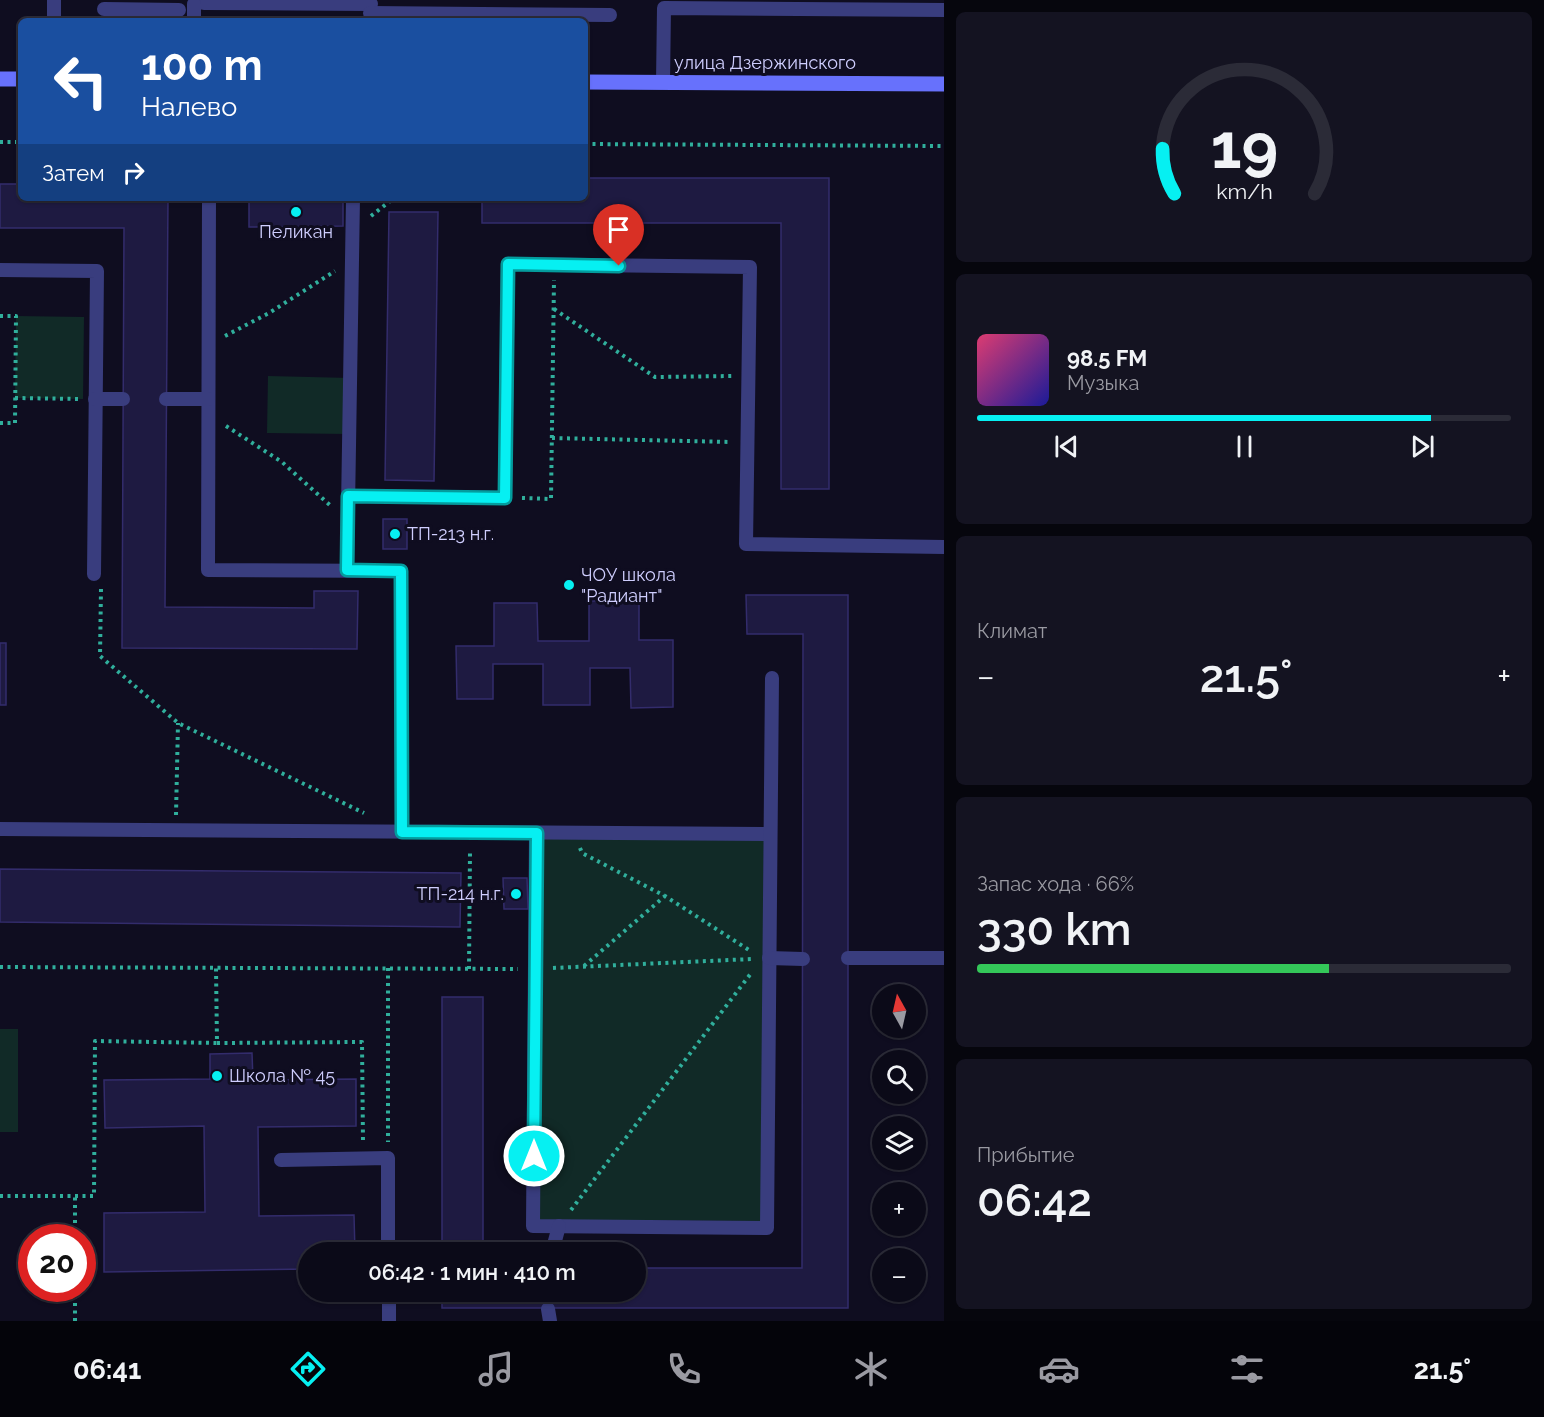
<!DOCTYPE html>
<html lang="ru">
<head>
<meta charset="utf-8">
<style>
  body { margin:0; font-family:Raleway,sans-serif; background:#141321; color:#f1f3f6; height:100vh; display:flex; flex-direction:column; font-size:22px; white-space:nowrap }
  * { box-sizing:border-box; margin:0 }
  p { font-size:20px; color:#9a9aa2 }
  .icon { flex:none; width:33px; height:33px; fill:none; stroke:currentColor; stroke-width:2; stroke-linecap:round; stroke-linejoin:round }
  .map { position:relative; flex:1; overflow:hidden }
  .panel { display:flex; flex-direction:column; gap:12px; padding:12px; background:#06060d; width:600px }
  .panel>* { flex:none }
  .guide { position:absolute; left:18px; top:18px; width:570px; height:183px; border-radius:9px; box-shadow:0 2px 4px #0004,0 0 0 2px #2b2b37; background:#1a4fa0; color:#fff; overflow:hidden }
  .needle { width:39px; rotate:352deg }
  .controls { position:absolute; left:872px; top:984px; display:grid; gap:12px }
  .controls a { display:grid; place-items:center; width:54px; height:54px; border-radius:50%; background:#0b0a18; box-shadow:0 2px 4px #0004,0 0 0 2px #2b2b37; font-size:30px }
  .speed { position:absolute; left:18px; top:1224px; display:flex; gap:12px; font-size:30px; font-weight:700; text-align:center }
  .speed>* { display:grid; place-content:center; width:78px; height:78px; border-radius:50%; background:#0b0a18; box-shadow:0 2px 4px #0004,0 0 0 2px #2b2b37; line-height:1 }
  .speed .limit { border:9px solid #d22; background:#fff; color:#111 }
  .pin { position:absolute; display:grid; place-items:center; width:51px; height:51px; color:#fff; margin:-62px -26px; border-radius:50% 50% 50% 0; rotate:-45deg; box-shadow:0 0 6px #0007 }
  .pin .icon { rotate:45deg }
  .me { position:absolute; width:66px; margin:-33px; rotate:0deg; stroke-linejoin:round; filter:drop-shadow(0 0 4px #0008) }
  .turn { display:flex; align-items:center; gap:21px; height:126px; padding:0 24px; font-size:27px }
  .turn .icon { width:78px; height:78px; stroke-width:2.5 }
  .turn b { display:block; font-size:42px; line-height:51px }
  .then { display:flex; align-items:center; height:57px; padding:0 24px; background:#0003; gap:12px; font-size:22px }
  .big { font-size:45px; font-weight:600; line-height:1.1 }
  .panel .widget { flex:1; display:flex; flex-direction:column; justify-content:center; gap:9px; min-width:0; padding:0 21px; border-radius:9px; background:#141321 }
  .panel .dial { align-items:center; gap:0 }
  .dial svg { height:156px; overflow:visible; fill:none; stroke:#2b2b37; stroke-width:7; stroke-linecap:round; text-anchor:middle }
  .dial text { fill:#f1f3f6; stroke:none }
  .song { display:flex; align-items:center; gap:18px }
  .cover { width:72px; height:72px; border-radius:9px; background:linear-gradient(135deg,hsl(340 70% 55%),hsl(240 70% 35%)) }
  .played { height:6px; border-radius:3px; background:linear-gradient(90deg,#06f0f2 85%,#2b2b37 85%) }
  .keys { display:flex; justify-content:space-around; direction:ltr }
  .heat { display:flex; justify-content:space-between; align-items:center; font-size:33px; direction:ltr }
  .charge { height:9px; border-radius:4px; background:linear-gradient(90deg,#34c759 66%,#2b2b37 0) }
  .trip { position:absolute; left:298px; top:1242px; width:348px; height:60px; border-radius:30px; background:#0b0a18; box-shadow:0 2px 4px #0004,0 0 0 2px #2b2b37; font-weight:600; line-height:60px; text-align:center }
  .menu { display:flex; height:96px; justify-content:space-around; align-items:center; background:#04040a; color:#9a9aa2 }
  .menu .icon { width:42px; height:42px }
  .menu .on { color:#06f0f2 }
  .menu b { font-size:27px; color:#f1f3f6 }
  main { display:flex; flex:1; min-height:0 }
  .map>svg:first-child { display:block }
  .green { fill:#112a27 }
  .building { fill:#1e1a41; stroke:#332c6c; stroke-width:1.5 }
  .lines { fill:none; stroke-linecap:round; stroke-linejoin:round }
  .path { stroke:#30af9c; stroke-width:4; stroke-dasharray:3 4.5; stroke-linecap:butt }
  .service { stroke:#393d7e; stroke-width:14 }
  .secondary { stroke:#6771fc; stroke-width:15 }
  .route-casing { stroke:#049c9d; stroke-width:15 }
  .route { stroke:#06f0f2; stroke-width:10 }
  .poi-dot { fill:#06f0f2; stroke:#0f0d20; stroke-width:2 }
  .labels { text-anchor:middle; stroke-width:6; stroke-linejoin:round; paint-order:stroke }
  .street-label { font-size:18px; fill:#cfcefe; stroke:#0f0d20 }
  .poi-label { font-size:18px; fill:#cfcefe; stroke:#0f0d20; text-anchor:start }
</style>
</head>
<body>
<main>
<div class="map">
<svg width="944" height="1321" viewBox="0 0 944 1321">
  <rect width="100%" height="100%" fill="#0f0d20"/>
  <g class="green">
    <path d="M16 316 84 317 83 399 15 398Z"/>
    <path d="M268 376 351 378 349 434 267 433Z"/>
    <path d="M540 838 764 840 761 1221 538 1220Z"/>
    <rect x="0" y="1029" width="18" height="103"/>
  </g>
  <g class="building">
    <path d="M585 178H829V489H781V223H482V198H585Z"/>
    <path d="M0 184H21V198H168L165 607 314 608V591H358L357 649 122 648 124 228H0Z"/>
    <path d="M249 198H343V226L249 227Z"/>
    <path d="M389 212H438L434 481 385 480Z"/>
    <rect x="383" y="519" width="24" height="30"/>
    <path d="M746 595H848V1308H442V1292H636V1268H802L803 634H747Z"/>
    <path d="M589 601H639V640H673V707L631 708 630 668H590V705H543V664H493V699H457L456 646H494V603H537L538 641H589Z"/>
    <rect x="0" y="643" width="6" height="62"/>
    <path d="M0 869 461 873 460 927 0 922Z"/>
    <path d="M503 878H527L528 909H504Z"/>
    <rect x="442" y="997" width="41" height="255"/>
    <path d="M252 1053 253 1080 356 1079V1126L258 1127 259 1216 354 1215 355 1252H309V1269L104 1272V1213L205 1212 204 1126 105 1128 104 1080 210 1079V1054Z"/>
  </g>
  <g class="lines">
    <g class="path">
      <path d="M0 142H21"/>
      <path d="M585 144 944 146"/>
      <path d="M371 216 394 198"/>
      <path d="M554 309 655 377 733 376"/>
      <path d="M0 316H16L15 423H0"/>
      <path d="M225 336 269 313 335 271"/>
      <path d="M15 398 80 399"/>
      <path d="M226 426 282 462 332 507"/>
      <path d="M552 438 731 442"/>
      <path d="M522 498 551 499 554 280"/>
      <path d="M101 589 100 656 178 723 364 813"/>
      <path d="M176 815 178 723"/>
      <path d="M580 848 582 853 665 896 752 952"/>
      <path d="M584 966 665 896"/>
      <path d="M0 967 518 969"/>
      <path d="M388 968V1142"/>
      <path d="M553 968 752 959"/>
      <path d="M469 969 470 852H472"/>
      <path d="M217 1043 362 1042 363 1142"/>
      <path d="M0 1196H94L95 1041 217 1043 216 968"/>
      <path d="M571 1210 752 972"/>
      <path d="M75 1238V1196"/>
      <path d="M75 1321V1288"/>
    </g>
    <g class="service">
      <path d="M54 0V21"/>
      <path d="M204 3 371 4"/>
      <path d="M104 9 179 10"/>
      <path d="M370 13 610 15"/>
      <path d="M194 21V4"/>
      <path d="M663 82 664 8 944 10"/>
      <path d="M209 198 208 570 401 571 402 832"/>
      <path d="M0 270 97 271 94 574"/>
      <path d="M95 399H123"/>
      <path d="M166 399H208"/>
      <path d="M349 496 505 498 508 264 750 267 746 544 944 547"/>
      <path d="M347 570 353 198"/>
      <path d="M0 829 770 834"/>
      <path d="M536 833 533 1226 767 1228 772 678"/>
      <path d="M769 958 803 959"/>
      <path d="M848 958H944"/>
      <path d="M281 1160 388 1158V1252"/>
      <path d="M552 1252 559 1226"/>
      <path d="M389 1292V1321"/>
      <path d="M548 1309 550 1321"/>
    </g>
    <g class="secondary">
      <path d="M0 79H21"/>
      <path d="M585 82 944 84"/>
    </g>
  </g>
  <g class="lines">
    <g class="route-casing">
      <path id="route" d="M534 1156 537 833 402 832 401 571 347 570 348 496 505 498 508 264 619 266"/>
    </g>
    <use href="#route" class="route"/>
  </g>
  <g class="poi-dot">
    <circle cx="296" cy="212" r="6"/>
    <circle cx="395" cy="534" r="6"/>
    <circle cx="569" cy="585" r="6"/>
    <circle cx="516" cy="894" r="6"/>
    <circle cx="217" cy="1076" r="6"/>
  </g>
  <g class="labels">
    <g class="street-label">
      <text x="765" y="69">улица Дзержинского</text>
    </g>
    <g class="poi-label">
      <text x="296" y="238" text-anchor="middle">Пеликан</text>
      <text x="407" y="540">ТП-213 н.г.</text>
      <text x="581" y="581">ЧОУ школа<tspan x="581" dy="21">"Радиант"</tspan></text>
      <text x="504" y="900" text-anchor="end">ТП-214 н.г.</text>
      <text x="229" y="1082">Школа № 45</text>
    </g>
  </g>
</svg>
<div class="controls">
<a><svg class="needle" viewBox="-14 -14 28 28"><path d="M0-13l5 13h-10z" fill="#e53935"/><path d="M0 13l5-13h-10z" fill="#9a9aa2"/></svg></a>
<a><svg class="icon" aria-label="search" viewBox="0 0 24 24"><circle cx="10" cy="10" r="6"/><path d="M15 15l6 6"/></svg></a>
<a><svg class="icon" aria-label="layers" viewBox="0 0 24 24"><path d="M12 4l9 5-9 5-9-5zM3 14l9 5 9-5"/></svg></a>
<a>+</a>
<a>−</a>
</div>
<div class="speed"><div class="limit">20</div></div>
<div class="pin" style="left:619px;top:266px;background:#d93025"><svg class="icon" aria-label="arrive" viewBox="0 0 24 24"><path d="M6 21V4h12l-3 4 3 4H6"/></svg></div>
<svg class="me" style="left:534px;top:1156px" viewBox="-20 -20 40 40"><circle r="17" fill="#06f0f2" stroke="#fff" stroke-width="3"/><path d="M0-11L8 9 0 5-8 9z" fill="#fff"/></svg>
<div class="trip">06:42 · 1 мин · 410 m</div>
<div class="guide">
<div class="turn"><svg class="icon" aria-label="left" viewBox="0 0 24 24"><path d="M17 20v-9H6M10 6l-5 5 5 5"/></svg><div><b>100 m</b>Налево</div></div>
<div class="then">Затем<svg class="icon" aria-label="right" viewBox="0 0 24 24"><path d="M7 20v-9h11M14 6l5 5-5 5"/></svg></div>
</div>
</div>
<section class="panel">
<div class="widget dial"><svg viewBox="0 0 100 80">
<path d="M14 69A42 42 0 1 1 86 69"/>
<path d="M14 69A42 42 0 0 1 8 46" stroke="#06f0f2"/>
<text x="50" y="56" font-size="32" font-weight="700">19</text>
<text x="50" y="72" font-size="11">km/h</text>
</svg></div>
<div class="widget">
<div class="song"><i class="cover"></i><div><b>98.5 FM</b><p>Музыка</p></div></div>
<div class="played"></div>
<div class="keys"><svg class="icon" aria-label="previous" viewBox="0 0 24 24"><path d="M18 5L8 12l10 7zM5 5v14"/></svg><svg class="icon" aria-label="pause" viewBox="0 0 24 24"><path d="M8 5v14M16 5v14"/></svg><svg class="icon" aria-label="next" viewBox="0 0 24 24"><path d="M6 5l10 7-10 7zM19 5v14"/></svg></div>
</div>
<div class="widget"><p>Климат</p>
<div class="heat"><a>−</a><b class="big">21.5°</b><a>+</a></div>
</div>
<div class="widget"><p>Запас хода · 66%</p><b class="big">330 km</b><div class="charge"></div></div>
<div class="widget"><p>Прибытие</p><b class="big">06:42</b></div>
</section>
</main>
<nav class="menu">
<b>06:41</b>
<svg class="icon on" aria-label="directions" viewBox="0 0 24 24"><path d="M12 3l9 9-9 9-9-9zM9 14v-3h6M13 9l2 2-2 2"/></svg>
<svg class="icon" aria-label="music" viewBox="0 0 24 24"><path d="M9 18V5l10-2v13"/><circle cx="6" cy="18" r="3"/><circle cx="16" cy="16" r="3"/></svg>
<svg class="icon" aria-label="phone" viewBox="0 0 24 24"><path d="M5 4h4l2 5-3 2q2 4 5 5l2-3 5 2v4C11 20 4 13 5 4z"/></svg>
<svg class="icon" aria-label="climate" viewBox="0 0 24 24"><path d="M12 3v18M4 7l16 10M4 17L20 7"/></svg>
<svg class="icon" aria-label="car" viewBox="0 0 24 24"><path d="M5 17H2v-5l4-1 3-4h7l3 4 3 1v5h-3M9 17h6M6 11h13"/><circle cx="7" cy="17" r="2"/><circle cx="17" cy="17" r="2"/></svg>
<svg class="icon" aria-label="filters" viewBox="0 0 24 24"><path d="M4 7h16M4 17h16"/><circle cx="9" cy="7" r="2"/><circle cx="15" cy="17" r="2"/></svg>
<b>21.5°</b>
</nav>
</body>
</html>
